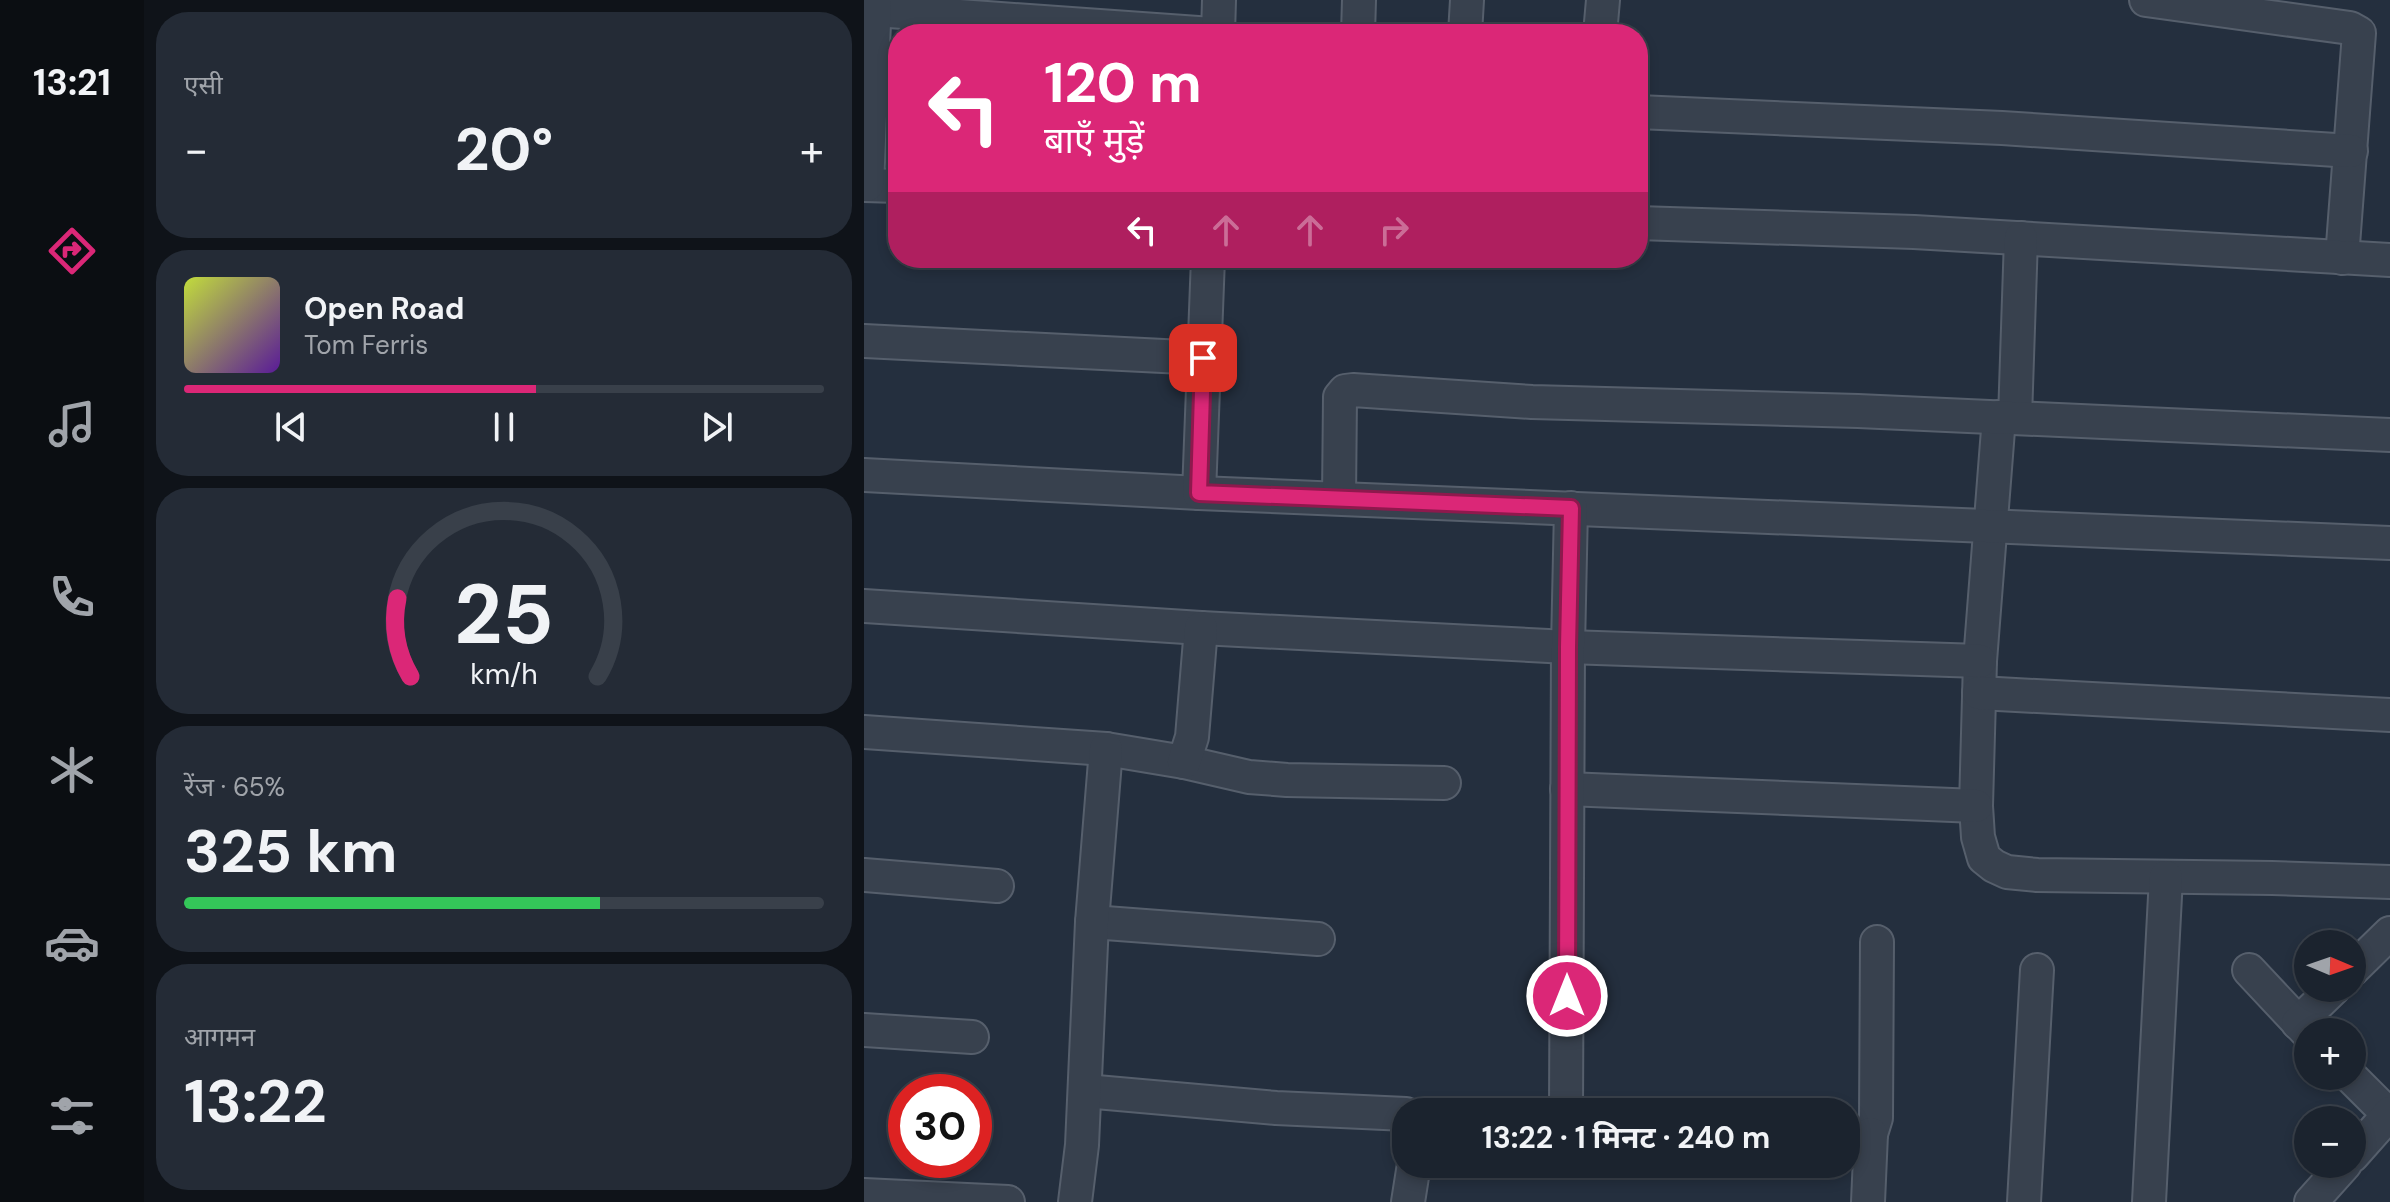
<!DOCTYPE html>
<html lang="hi">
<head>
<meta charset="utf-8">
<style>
  body { margin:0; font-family:"DM Sans","Noto Sans Devanagari",sans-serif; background:#242b36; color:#f1f3f6; height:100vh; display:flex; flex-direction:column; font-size:30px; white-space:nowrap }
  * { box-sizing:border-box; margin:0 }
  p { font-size:26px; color:#a0a4aa }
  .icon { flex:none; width:44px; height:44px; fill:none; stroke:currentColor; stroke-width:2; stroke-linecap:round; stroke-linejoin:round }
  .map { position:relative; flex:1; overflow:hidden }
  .panel { display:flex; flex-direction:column; gap:12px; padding:12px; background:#0f1319; width:720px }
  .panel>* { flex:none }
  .hud { position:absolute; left:24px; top:24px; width:760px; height:244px; border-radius:32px; box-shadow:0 4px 12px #0003,0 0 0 2px #39404a; background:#db2777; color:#fff; overflow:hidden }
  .needle { width:52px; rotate:92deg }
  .tools { position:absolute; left:1430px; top:930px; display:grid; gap:16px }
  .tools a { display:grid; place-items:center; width:72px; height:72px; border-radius:50%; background:#1b232e; box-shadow:0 4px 12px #0003,0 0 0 2px #39404a; font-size:40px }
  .speed { position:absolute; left:24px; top:1074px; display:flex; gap:16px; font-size:40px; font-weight:700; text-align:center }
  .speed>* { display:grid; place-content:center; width:104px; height:104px; border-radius:50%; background:#1b232e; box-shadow:0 4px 12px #0003,0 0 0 2px #39404a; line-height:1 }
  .speed .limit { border:12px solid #d22; background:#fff; color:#111 }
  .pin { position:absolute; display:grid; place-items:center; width:68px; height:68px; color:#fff; margin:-34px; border-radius:16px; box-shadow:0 4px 12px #0006 }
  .me { position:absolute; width:88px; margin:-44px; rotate:0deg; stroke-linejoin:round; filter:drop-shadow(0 0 6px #0008) }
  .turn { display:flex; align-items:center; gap:28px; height:168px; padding:0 24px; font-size:36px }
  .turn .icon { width:104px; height:104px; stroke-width:2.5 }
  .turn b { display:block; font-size:56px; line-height:68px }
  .lanes { display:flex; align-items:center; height:76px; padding:0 24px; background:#0003; justify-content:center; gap:40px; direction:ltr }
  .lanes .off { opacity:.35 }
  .big { font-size:60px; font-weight:700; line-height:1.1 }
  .panel .tile { flex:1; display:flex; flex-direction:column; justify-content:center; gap:12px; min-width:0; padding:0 28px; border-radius:32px; background:#242b36 }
  .panel .dial { align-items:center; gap:0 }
  .dial svg { height:208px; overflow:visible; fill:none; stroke:#39404a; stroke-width:7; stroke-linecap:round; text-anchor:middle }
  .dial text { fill:#f1f3f6; stroke:none }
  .song { display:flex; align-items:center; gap:24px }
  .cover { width:96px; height:96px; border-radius:12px; background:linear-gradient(135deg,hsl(70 70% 55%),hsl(270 70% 35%)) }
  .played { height:8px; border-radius:4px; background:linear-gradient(90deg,#db2777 55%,#39404a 55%) }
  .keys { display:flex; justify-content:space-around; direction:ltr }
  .heat { display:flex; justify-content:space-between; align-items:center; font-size:44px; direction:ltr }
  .charge { height:12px; border-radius:6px; background:linear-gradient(90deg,#34c759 65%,#39404a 0) }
  .trip { position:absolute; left:528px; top:1098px; width:468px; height:80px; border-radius:32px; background:#1b232e; box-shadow:0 4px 12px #0003,0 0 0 2px #39404a; font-weight:700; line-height:80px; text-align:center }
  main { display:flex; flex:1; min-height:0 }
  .dock { display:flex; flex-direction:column; width:144px; justify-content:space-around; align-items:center; background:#0b0e12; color:#a0a4aa }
  .dock .icon { width:56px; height:56px }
  .dock .current { color:#db2777 }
  .dock b { font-size:36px; color:#f1f3f6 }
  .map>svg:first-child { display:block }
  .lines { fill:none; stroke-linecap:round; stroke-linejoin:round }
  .minor-casing { stroke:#565f6c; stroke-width:36 }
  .minor { stroke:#38414e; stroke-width:32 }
  .route-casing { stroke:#8e194d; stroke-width:20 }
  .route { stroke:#db2777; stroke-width:14 }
</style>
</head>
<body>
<main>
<nav class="dock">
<b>13:21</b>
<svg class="icon current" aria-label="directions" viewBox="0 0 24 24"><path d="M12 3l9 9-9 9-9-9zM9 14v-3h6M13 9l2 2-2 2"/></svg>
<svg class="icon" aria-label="music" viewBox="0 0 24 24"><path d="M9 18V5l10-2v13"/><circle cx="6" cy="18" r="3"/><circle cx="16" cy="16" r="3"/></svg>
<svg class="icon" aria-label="phone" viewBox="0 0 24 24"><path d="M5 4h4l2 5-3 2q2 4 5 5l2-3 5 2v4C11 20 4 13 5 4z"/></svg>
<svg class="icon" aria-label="climate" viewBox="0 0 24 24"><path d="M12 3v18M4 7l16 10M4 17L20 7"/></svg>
<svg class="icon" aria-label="car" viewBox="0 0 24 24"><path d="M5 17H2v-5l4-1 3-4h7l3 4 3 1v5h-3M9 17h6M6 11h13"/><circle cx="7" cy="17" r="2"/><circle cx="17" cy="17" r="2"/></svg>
<svg class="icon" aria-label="filters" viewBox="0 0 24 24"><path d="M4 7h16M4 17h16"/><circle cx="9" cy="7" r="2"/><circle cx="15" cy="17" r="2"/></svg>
</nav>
<section class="panel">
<div class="tile"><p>एसी</p>
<div class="heat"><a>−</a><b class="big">20°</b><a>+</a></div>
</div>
<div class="tile">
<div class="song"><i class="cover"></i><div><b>Open Road</b><p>Tom Ferris</p></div></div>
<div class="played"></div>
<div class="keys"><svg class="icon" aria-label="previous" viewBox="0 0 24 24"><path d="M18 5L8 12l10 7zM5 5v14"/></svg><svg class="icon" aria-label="pause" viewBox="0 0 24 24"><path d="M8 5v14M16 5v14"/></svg><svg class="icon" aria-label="next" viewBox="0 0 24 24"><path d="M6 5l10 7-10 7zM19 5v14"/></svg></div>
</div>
<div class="tile dial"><svg viewBox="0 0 100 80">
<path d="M14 69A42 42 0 1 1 86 69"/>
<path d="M14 69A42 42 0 0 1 9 39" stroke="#db2777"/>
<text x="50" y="56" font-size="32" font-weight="700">25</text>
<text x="50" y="72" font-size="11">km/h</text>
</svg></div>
<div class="tile"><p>रेंज · 65%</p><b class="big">325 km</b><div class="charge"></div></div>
<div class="tile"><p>आगमन</p><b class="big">13:22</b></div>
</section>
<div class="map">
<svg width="1526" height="1202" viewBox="0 0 1526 1202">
  <rect width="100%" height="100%" fill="#242f3e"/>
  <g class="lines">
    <g class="minor-casing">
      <g id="minor">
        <path d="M1282 0 1486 28 1495 33 1478 258"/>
        <path d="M11 10 348 34"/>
        <path d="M354 34 355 0"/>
        <path d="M494 34 495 0"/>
        <path d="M601 34 603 0"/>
        <path d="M736 34 739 0"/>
        <path d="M774 112 1138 128 1487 151"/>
        <path d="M0 185 34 186"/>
        <path d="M3 185 11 0"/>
        <path d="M774 223 1050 232 1526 260"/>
        <path d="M0 341 339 358"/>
        <path d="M1135 417 1116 661 1112 806 1114 837 1120 858 1130 866 1143 872 1173 875 1408 878 1526 882"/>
        <path d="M1151 418 1157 238"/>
        <path d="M0 475 335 493 1526 543"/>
        <path d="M335 493 344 258"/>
        <path d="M475 498 476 397 481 391 489 390 668 402 994 411 1526 435"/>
        <path d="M0 606 337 628 704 647 1116 661"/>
        <path d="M1115 693 1526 715"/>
        <path d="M0 732 242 749 320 762 385 777 423 780 580 783"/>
        <path d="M320 762 328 737 337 628"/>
        <path d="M703 789 1112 806"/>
        <path d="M0 875 133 886"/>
        <path d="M228 922 454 939"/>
        <path d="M1385 970 1444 1033"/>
        <path d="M1488 970 1526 933"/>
        <path d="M1434 1023 1470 988"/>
        <path d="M0 1030 108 1037"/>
        <path d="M1486 1076 1526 1116"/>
        <path d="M221 1091 412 1108 542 1114"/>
        <path d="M702 1112 704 647 707 508"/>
        <path d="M982 1136H1000L1007 1134 1012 1118 1013 942"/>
        <path d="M1488 1156 1526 1113"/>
        <path d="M0 1195 144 1202"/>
        <path d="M211 1202 218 1145 228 922 242 749"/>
        <path d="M544 1202 550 1164"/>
        <path d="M1004 1202 1007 1134"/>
        <path d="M1160 1202 1173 970"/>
        <path d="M1285 1202 1302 877"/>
        <path d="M1447 1202 1481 1164"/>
      </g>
    </g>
    <use href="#minor" class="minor"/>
  </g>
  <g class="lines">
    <g class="route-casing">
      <path id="route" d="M339 358 335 493 707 508 704 647 703 996"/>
    </g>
    <use href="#route" class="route"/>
  </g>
</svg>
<div class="tools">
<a><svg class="needle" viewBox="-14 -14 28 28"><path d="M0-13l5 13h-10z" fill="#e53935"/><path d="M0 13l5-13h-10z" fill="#a0a4aa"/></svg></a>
<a>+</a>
<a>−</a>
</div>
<div class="speed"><div class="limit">30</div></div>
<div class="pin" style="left:339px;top:358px;background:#d93025"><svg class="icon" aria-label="arrive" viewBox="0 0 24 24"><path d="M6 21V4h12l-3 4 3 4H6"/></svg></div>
<svg class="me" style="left:703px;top:996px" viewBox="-20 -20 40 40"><circle r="17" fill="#db2777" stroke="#fff" stroke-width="3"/><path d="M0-11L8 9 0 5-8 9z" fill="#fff"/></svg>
<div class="trip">13:22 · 1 मिनट · 240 m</div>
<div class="hud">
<div class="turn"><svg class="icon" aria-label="left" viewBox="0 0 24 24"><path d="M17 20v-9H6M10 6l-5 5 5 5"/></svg><div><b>120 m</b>बाएँ मुड़ें</div></div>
<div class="lanes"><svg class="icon" aria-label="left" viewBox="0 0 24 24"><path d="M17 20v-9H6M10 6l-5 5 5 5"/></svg><svg class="icon off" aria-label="ahead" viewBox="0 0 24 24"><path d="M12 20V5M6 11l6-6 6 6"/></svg><svg class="icon off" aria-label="ahead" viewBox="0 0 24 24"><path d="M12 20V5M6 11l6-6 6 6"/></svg><svg class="icon off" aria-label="right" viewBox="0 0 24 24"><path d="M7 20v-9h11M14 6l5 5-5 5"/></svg></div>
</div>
</div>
</main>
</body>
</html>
